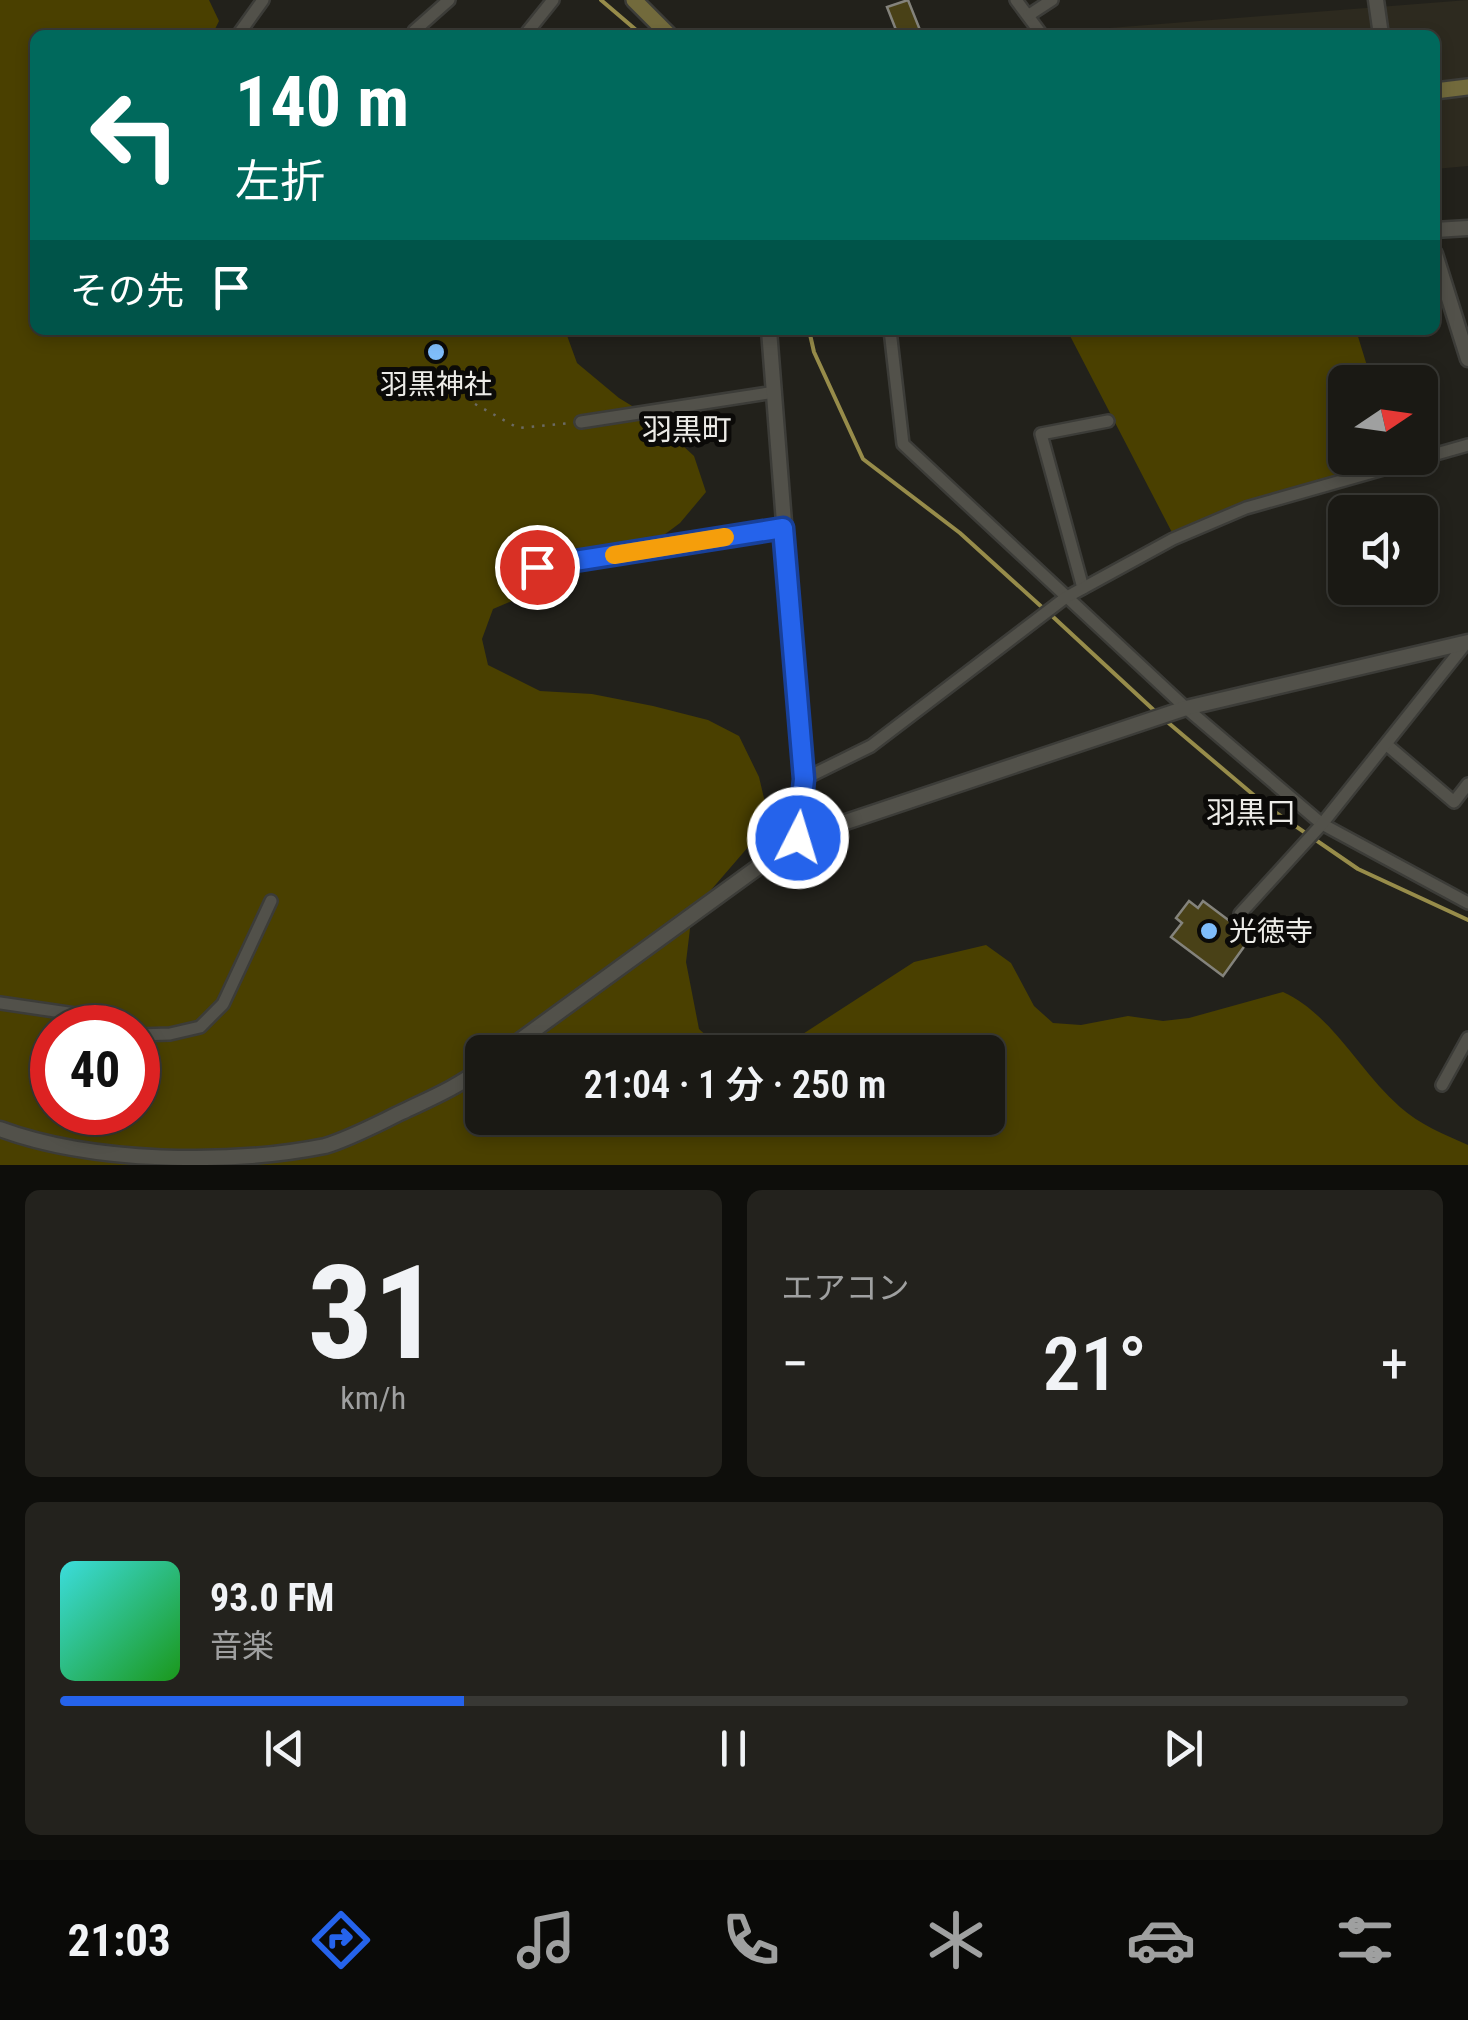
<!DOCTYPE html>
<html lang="ja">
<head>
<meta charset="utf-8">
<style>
  body { margin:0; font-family:"Roboto Condensed","Noto Sans JP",sans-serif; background:#23221d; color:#f1f3f6; height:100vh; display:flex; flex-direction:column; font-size:38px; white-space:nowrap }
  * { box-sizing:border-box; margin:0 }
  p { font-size:32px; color:#9fa0a0 }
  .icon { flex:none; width:55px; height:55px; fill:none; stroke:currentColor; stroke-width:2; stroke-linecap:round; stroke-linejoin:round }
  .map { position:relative; height:1165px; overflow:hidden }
  .details { display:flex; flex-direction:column; gap:25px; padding:25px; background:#0e0e0b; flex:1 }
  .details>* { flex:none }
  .hud { position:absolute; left:30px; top:30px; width:1410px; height:305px; border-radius:15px; box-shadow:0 5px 15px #0003,0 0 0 2px #383834; background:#00695c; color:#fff; overflow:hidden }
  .needle { width:65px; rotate:77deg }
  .tools { position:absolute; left:1328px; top:365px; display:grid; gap:20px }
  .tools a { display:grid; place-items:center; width:110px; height:110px; border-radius:15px; background:#1a1914; box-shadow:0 5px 15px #0003,0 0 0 2px #383834; font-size:50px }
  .speed { position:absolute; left:30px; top:1005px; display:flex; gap:20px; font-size:50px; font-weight:700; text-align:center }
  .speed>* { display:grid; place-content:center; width:130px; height:130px; border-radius:50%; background:#1a1914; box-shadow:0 5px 15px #0003,0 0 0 2px #383834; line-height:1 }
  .speed .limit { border:15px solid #d22; background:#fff; color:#111 }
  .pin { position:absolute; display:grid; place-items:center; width:85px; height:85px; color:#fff; margin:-42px; border:5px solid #fff; border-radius:50%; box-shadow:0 2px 10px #0007 }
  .me { position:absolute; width:110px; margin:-55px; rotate:5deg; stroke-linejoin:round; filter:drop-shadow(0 0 8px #0008) }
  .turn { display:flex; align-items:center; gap:35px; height:210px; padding:0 40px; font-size:45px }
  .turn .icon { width:130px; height:130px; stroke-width:2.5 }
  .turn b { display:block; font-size:70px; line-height:85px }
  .then { display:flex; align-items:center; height:95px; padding:0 40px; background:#0003; gap:20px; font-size:38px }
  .big { font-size:75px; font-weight:600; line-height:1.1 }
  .details .tile { flex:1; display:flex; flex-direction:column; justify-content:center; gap:15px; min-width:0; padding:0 35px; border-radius:15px; background:#23221d }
  .details .dial { align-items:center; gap:0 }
  .dial b { font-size:130px; line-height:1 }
  .song { display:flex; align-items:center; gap:30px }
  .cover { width:120px; height:120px; border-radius:15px; background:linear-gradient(135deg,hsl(180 70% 55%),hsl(120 70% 35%)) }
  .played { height:10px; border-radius:5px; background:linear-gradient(90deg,#2563eb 30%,#383834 30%) }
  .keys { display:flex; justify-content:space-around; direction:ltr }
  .heat { display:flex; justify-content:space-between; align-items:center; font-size:55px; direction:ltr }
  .details .tiles { flex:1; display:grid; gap:25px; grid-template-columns:1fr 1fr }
  .tile:last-child { grid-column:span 2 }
  .trip { position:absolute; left:465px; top:1035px; width:540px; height:100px; border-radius:15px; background:#1a1914; box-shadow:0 5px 15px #0003,0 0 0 2px #383834; font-weight:600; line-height:100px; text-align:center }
  .tabs { display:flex; height:160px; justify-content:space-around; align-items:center; background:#0a0a08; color:#9fa0a0 }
  .tabs .icon { width:70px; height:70px }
  .tabs .current { color:#2563eb }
  .tabs b { font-size:45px; color:#f1f3f6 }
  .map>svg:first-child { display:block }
  .built { fill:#2d2a1f }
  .green { fill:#4a4000; fill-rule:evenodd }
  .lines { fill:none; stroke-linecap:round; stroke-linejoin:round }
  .stream { stroke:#978c4a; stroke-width:4 }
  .building { fill:#494117; stroke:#84837c; stroke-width:2.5 }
  .minor-casing { stroke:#3c3c38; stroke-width:16 }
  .tertiary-casing { stroke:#3c3c38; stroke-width:19 }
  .secondary-casing { stroke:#3c3c38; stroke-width:20 }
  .path { stroke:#6b6a64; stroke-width:2.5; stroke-dasharray:2.5 8; stroke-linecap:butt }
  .minor { stroke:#52514a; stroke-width:11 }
  .tertiary { stroke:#52514a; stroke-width:14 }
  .secondary { stroke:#726a3c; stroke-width:15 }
  .route-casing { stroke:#184099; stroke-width:25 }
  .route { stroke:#2563eb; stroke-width:18 }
  .slow { stroke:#f59e0b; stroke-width:18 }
  .poi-dot { fill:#7fbdfa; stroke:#0b0a08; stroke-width:4 }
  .labels { text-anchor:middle; stroke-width:10; stroke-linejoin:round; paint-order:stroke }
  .poi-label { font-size:28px; fill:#ecebe7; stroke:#0b0a08 }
  .neighbourhood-label { font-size:30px; fill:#ecebe7; stroke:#0b0a08 }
</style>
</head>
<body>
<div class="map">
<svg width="1468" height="1165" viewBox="0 0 1468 1165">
  <rect width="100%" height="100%" fill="#22211b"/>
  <path class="built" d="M1468 0V166L1435 169V35H1020Z"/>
  <g class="green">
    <path d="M0 0H209L219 21 212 35H35V330H565L577 363 619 398 655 420 694 456 706 492 680 523 637 555 583 571 493 609 482 639 488 665 540 691 592 694 653 706 708 720 739 736 759 777 767 811 749 846 692 912 686 962 699 1029 724 1052H482V1118H988V1052H775L914 962 986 945 1011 963 1034 1006 1053 1023 1081 1025 1128 1016 1163 1021 1189 1018 1283 992C1333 1015 1359 1071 1400 1107 1420 1125 1444 1134 1468 1145V1165H0ZM52 1028H138V1112H52Z"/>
    <path d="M1067 330H1356L1372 382H1345V458L1395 460 1281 494 1178 544Z"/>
  </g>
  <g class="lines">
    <g class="stream">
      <path d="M601 0 642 35"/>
      <path d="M809 330 814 352 863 459 960 533 1044 609"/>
      <path d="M1051 615 1158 714"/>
      <path d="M1165 720 1269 808 1358 869 1468 920"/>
    </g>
  </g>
  <g class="building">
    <path d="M908 0 922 35H898L887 7Z"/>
    <path d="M1189 901 1198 908 1203 901 1251 937 1223 976 1171 937 1182 923 1176 918Z"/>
  </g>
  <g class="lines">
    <g class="minor-casing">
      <g id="minor">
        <path d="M1016 0 1042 35"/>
        <path d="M1029 15 1052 0"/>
        <path d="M414 31 449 0"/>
        <path d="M238 35 263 0"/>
        <path d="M525 35 553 0"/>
        <path d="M890 330 903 444 1186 708 1322 824 1468 903"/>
        <path d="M581 422 775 392"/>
        <path d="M537 567 783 528"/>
        <path d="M1083 588 1041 434 1108 421"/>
        <path d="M1387 745 1454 802 1468 784"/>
        <path d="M804 779 871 746 1065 598 1173 539 1246 508 1468 445"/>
        <path d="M1240 914 1322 824 1467 642"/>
        <path d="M0 1003 82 1015 116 1028"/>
        <path d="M138 1035 170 1034 200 1027 223 1004 271 901"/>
        <path d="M1442 1085 1468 1038"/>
      </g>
    </g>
    <g class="tertiary-casing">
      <g id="tertiary">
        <path d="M1376 0 1381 35"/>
        <path d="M1435 230 1468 228"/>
        <path d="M1435 254 1468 359"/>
        <path d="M798 838 1186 708 1468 642"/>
        <path d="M504 1052 798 838 804 779 769 330"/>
        <path d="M0 1129C92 1163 230 1165 325 1146 351 1138 377 1124 402 1112 429 1099 458 1087 482 1068"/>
      </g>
    </g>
    <g class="secondary-casing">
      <g id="secondary">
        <path d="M634 0 669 35"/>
        <path d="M1435 91 1468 87"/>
      </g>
    </g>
    <path class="path" d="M475 404 518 428 570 423"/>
    <use href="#minor" class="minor"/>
    <use href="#tertiary" class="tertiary"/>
    <use href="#secondary" class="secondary"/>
  </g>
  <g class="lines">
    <g class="route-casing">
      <path id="route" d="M537 567 783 528 804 779 798 838"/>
    </g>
    <use href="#route" class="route"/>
    <path class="slow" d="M614 555 725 537"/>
  </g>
  <g class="poi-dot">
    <circle cx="436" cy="352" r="10"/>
    <circle cx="1209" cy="931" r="10"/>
  </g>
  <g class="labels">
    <g class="poi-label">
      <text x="436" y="394">羽黒神社</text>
      <text x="1229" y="941" text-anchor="start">光徳寺</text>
    </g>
    <g class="neighbourhood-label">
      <text x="687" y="440">羽黒町</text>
      <text x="1251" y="823">羽黒口</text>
    </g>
  </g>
</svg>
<div class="tools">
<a><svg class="needle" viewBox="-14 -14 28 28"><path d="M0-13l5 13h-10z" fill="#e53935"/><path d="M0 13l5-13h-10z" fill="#9fa0a0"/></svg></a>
<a><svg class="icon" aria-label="sound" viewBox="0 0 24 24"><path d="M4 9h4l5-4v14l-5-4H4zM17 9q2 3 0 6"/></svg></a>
</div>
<div class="speed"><div class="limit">40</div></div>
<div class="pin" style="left:537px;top:567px;background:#d93025"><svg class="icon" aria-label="arrive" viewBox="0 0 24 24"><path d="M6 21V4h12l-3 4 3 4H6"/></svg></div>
<svg class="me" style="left:798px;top:838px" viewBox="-20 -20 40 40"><circle r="17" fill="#2563eb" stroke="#fff" stroke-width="3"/><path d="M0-11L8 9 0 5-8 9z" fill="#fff"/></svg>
<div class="trip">21:04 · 1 分 · 250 m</div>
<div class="hud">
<div class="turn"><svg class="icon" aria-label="left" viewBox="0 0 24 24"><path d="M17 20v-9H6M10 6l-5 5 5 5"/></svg><div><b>140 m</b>左折</div></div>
<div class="then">その先<svg class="icon" aria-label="arrive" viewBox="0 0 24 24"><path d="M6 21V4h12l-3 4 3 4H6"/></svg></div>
</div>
</div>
<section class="details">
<div class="tiles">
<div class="tile dial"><b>31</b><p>km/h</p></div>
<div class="tile"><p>エアコン</p>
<div class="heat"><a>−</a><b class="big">21°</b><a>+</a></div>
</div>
<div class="tile">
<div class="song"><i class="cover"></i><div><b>93.0 FM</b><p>音楽</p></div></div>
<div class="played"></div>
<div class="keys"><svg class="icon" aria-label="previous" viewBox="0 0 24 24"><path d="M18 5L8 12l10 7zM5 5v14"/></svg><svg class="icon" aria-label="pause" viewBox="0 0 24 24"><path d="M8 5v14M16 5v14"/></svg><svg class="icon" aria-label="next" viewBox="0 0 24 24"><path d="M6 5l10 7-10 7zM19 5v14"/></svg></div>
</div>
</div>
</section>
<nav class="tabs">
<b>21:03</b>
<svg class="icon current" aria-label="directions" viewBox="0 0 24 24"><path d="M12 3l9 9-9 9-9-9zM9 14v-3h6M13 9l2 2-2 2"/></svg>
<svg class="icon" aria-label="music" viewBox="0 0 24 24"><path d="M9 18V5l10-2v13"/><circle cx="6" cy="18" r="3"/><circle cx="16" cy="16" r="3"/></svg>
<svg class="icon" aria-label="phone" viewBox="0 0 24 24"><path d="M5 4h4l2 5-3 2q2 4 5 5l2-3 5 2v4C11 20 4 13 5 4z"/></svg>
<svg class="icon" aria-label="climate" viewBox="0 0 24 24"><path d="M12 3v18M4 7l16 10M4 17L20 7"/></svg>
<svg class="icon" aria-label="car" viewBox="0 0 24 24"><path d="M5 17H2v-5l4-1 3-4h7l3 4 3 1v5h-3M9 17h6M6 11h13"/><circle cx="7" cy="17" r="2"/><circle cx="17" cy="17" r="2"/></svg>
<svg class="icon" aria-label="filters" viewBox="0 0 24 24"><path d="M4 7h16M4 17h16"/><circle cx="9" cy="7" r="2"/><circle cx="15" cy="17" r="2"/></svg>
</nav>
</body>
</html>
